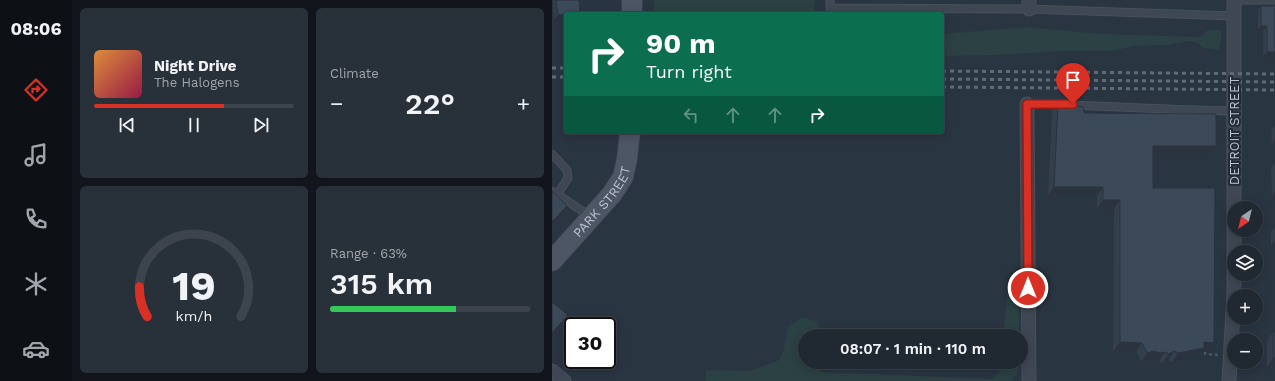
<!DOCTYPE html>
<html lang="en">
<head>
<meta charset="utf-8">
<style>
  body { margin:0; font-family:"Work Sans",sans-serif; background:#28303a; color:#f1f3f6; height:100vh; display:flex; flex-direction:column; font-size:15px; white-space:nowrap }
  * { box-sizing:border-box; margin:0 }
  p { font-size:13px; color:#a2a6ac }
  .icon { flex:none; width:22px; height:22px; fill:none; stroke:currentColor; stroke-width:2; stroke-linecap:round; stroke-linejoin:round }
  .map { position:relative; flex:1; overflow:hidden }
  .side { display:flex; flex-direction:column; gap:8px; padding:8px; background:#12161c; width:480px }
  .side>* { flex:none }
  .hud { position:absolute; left:12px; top:12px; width:380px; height:122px; border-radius:4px; box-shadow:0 2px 10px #0003,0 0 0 1px #3d444d; background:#0b6e4f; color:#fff; overflow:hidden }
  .needle { width:26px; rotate:215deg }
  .tools { position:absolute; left:675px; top:201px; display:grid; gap:8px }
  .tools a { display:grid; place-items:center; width:36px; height:36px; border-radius:50%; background:#202832; box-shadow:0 2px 10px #0003,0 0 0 1px #3d444d; font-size:20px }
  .speed { position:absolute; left:12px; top:317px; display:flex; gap:8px; font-size:20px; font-weight:700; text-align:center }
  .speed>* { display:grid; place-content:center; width:52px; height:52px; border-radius:50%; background:#202832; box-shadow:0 2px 10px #0003,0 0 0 1px #3d444d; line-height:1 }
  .speed .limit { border:2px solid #111; border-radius:6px; background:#fff; color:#111 }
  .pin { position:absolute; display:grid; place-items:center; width:34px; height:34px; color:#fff; margin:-41px -17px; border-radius:50% 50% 50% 0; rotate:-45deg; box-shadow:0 0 4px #0007 }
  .pin .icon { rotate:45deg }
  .me { position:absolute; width:44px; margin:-22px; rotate:0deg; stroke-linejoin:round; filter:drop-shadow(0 0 3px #0008) }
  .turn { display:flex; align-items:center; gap:14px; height:84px; padding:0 16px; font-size:18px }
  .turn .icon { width:52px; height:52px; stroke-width:2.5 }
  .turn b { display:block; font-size:28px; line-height:34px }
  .lanes { display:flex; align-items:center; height:38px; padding:0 16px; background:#0003; justify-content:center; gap:20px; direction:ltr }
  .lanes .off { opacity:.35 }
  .big { font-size:30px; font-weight:600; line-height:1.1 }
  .side .widget { flex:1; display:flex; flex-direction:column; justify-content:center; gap:6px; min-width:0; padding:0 14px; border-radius:6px; background:#28303a }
  .side .dial { align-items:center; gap:0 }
  .dial svg { height:104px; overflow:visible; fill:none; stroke:#3d444d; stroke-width:7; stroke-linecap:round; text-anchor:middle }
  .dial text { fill:#f1f3f6; stroke:none }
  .song { display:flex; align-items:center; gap:12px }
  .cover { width:48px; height:48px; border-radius:6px; background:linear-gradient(135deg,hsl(30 70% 55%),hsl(340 70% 35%)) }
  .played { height:4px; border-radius:2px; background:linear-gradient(90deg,#d93025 65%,#3d444d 65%) }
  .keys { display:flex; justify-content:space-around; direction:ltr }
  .heat { display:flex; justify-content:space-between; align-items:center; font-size:22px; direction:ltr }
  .charge { height:6px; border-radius:3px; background:linear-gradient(90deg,#34c759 63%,#3d444d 0) }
  .side .tiles { flex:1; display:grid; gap:8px; grid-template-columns:repeat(2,1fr) }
  .trip { position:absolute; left:246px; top:329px; width:230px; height:40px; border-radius:20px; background:#202832; box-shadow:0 2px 10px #0003,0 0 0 1px #3d444d; font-weight:600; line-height:40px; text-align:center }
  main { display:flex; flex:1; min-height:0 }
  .tab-bar { display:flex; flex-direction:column; width:72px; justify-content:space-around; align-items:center; background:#0d1014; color:#a2a6ac }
  .tab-bar .icon { width:28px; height:28px }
  .tab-bar .current { color:#d93025 }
  .tab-bar b { font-size:18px; color:#f1f3f6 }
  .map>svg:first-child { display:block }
  .green { fill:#2c4143 }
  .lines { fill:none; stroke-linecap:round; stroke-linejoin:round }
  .lane-casing { stroke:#48505c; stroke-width:9 }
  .street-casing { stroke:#48505c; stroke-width:15 }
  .secondary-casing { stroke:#48505c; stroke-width:21 }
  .path { stroke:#455a5b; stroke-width:2.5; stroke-dasharray:3 3; stroke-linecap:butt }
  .lane { stroke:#3e4752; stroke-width:7 }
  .street { stroke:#3e4752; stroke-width:13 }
  .secondary { stroke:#4c5665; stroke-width:19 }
  .rail { stroke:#606b79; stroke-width:3; stroke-dasharray:4 4; stroke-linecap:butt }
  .wall { fill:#343f4c }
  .shaded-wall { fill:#2a333e }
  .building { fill:#3c4958; stroke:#2a333e }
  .route-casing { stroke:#8d1f18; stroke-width:10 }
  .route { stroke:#d93025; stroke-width:7 }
  .labels { text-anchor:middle; stroke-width:4; stroke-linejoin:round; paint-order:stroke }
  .street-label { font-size:13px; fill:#bbc2cc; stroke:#222b38 }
</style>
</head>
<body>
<main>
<nav class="tab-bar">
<b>08:06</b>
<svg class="icon current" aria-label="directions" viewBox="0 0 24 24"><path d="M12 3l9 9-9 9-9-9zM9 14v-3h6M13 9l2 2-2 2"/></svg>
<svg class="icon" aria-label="music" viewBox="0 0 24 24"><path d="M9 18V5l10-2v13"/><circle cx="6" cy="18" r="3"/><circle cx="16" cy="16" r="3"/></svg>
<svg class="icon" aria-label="phone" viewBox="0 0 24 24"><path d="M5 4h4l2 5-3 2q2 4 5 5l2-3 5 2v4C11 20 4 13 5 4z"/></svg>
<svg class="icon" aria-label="climate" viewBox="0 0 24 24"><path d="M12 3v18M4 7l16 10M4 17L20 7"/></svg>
<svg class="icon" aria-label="car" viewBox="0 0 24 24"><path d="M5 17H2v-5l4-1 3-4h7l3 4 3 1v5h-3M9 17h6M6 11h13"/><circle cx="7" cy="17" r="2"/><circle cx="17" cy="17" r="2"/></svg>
</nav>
<section class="side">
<div class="tiles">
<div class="widget">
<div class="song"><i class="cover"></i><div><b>Night Drive</b><p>The Halogens</p></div></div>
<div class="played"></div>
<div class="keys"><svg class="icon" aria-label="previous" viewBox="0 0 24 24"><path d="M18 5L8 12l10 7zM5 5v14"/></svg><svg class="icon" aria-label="pause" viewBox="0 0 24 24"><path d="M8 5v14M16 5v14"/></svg><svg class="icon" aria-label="next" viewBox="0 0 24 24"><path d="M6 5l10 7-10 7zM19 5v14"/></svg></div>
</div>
<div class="widget"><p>Climate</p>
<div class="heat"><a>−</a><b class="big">22°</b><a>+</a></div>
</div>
<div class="widget dial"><svg viewBox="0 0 100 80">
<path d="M14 69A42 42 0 1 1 86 69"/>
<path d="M14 69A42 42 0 0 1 8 46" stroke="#d93025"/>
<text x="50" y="56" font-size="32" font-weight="700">19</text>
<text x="50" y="72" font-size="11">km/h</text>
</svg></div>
<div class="widget"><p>Range · 63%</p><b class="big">315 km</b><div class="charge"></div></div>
</div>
</section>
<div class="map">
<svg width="723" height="381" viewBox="0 0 723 381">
  <rect width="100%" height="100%" fill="#2a3542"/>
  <g class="green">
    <rect x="102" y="0" width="160" height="14"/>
    <path d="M474 27 549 34 648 37 656 30H669V41L667 50 652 48 646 43 638 41 615 45 581 46 561 51H510L441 55 390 56V34Z"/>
    <path d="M456 289H466L467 300V336H451Z"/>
    <path d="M250 317 266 322 270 336H253V362H268V372L441 379 450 369V362H467C468 369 464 377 458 381H154V370L197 371 226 361 231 352 236 327Z"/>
  </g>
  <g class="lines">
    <g class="lane-casing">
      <g id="lane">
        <path d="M278 0V8L477 9 681 16"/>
        <path d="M682 0H723"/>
        <path d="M475 104C544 105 613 110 682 111"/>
        <path d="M0 154 15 170 16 178 5 195"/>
        <path d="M0 191 38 216"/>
      </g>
    </g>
    <g class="street-casing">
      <g id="street">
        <path d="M477 9V0"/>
        <path d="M475 104 477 381"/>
        <path d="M0 371 12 381"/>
        <path d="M677 381 682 293V0"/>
      </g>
    </g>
    <g class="secondary-casing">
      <g id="secondary">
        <path d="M80 0V14"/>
        <path id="s1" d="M0 261 60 194 71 177 75 159 78 132"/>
      </g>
    </g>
    <path class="path" d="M653 352V354L666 355"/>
    <use href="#lane" class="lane"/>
    <use href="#street" class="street"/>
    <use href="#secondary" class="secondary"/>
    <g class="rail">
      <path d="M0 68H14"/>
      <path d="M390 71 723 74"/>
      <path d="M0 77H14"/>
      <path d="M390 79 723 82"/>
      <path d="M390 87 723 90"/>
    </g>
  </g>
  <g class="wall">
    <path d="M2 0H27L2 20 1 1Z"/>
    <path d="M709 6 723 57H711V31H706V10Z"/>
    <path d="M506 102 532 113 664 146 658 154H601V188L656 352H649L646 356 620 362 616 360 610 363 607 361 602 362 596 360 589 362 584 351H561L562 209H545V196H496L500 111Z"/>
    <path d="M723 125V144H720L719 130Z"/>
    <path d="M723 163V196H720L719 168Z"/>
    <path d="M723 226V246H719V232Z"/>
    <path d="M721 332 723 367H715V341Z"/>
  </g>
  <g class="shaded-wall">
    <path d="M14 14V19L2 20 6 15Z"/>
    <path d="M709 26H715L711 31H706Z"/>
    <path d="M715 52H723V57H711Z"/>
    <path d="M723 139V144H720Z"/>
    <path d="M601 146H664L658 154H595Z"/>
    <path d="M502 187H551L545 196H496Z"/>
    <path d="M723 191V196H720Z"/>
    <path d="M551 200H568L562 209H545Z"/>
    <path d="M15 206 9 215 0 224V222Z"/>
    <path d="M723 240V246H719Z"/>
    <path d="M16 315 12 320 0 334V333Z"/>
    <path d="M568 342 590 343 584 351H561Z"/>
    <path d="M652 342 662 343 656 352H649L646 356 620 362 626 353Z"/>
    <path d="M602 351 613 352 607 361 602 362 596 360 589 362 595 353Z"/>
    <path d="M622 351 616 360 610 363 617 354Z"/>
    <path d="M721 358H723V367H715Z"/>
  </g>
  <g class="building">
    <path d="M4 0H27L28 13 6 15Z"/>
    <path d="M709 6H723V52H715V26H709Z"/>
    <path d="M506 102 531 107 532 113 664 114V146H601V188H663L662 343 652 342V348L626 353 622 351 617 354 613 352 608 353 602 351 595 353 590 343 568 342V200H551V187H502Z"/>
    <path d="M0 191 15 206 0 222Z"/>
    <path d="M0 302 16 315 0 333Z"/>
    <rect x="721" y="332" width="2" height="26"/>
  </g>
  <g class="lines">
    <g class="route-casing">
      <path id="route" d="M476 288 475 104H521"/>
    </g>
    <use href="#route" class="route"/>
  </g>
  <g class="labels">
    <g class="street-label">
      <text transform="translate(682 131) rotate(-90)" y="5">DETROIT STREET</text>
      <text dy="5" stroke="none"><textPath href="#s1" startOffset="78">PARK STREET</textPath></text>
    </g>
  </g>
</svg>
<div class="tools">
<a><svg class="needle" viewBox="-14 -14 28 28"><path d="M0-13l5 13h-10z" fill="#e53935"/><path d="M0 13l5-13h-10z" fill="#a2a6ac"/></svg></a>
<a><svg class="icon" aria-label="layers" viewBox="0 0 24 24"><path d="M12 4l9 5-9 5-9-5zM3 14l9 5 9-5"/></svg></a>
<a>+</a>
<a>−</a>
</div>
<div class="speed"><div class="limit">30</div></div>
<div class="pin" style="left:521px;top:104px;background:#d93025"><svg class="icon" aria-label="arrive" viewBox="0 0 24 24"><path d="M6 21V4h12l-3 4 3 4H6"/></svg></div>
<svg class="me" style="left:476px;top:288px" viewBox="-20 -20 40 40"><circle r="17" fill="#d93025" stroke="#fff" stroke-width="3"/><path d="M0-11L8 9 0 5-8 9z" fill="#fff"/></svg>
<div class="trip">08:07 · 1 min · 110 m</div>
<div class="hud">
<div class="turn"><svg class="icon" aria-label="right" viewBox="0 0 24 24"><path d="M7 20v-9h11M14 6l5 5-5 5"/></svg><div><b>90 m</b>Turn right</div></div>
<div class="lanes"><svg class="icon off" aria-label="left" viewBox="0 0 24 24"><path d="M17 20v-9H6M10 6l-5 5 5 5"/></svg><svg class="icon off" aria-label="ahead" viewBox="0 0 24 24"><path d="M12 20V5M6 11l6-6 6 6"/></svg><svg class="icon off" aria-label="ahead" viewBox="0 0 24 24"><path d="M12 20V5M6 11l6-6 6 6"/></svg><svg class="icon" aria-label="right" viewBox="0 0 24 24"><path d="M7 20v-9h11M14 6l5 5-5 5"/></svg></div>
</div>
</div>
</main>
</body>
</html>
